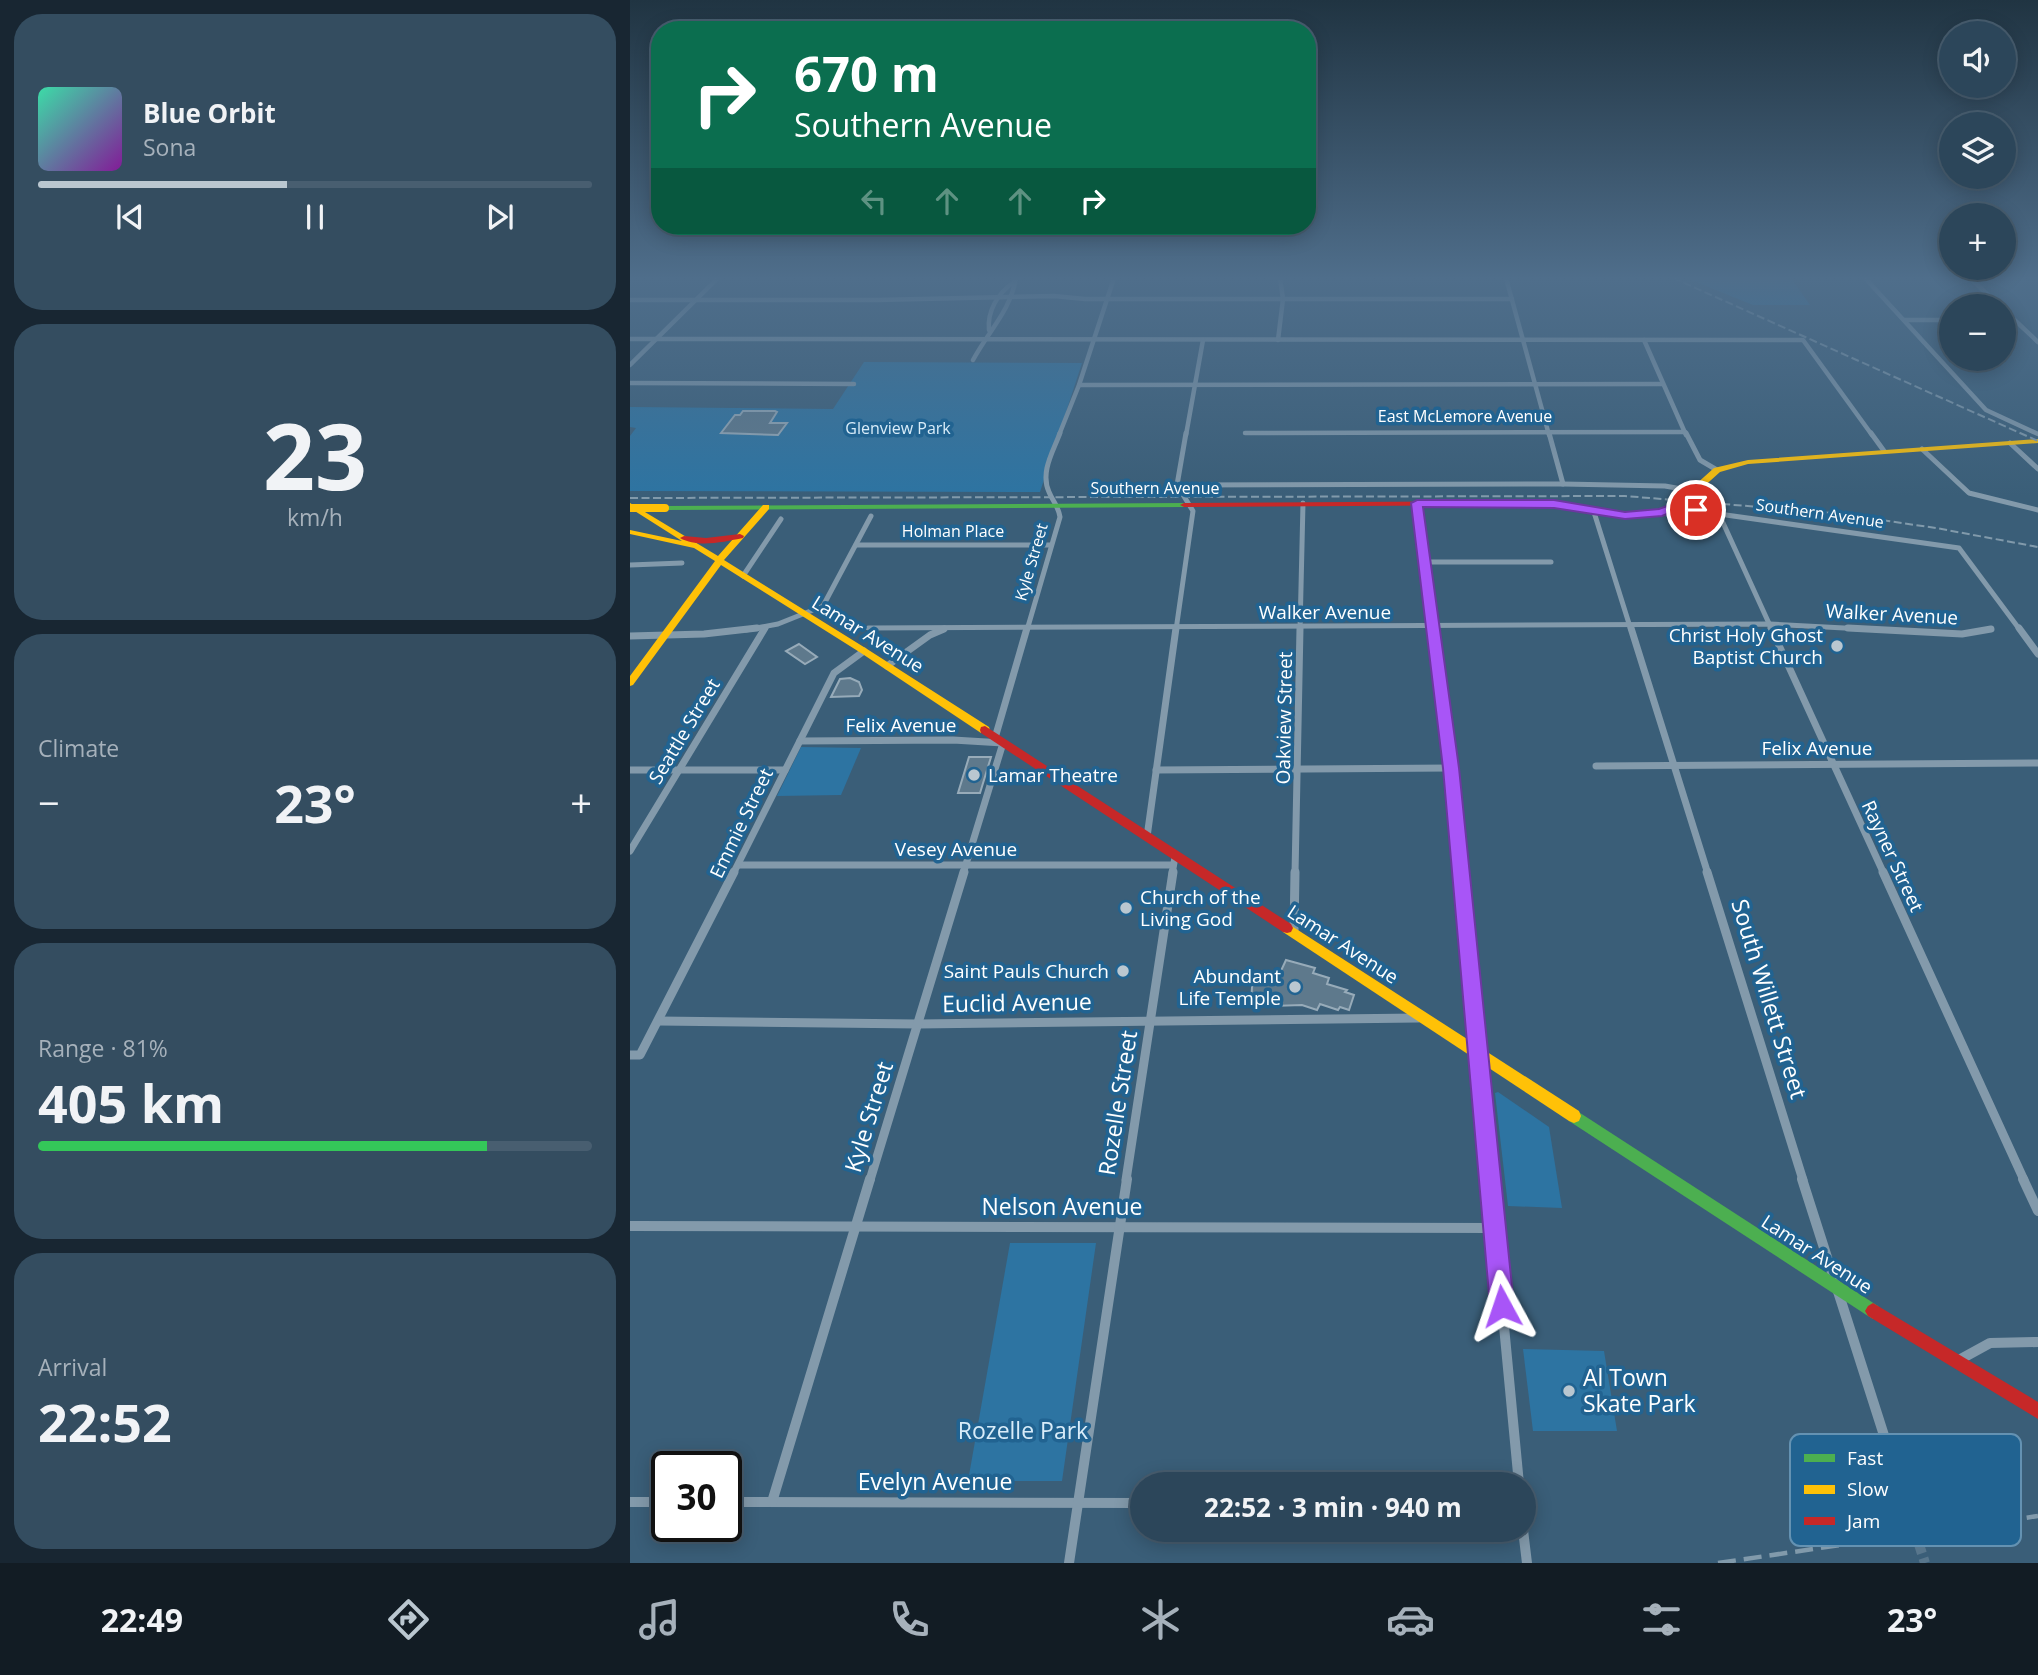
<!DOCTYPE html>
<html lang="en">
<head>
<meta charset="utf-8">
<style>
  body { margin:0; font-family:"Open Sans",sans-serif; background:#344d60; color:#f1f3f6; height:100vh; display:flex; flex-direction:column; font-size:26px; white-space:nowrap }
  * { box-sizing:border-box; margin:0 }
  p { font-size:23px; color:#a6b1bb }
  .icon { flex:none; width:38px; height:38px; fill:none; stroke:currentColor; stroke-width:2; stroke-linecap:round; stroke-linejoin:round }
  .map { position:relative; flex:1; overflow:hidden }
  .panel { display:flex; flex-direction:column; gap:14px; padding:14px; background:#182632; width:630px }
  .panel>* { flex:none }
  .hud { position:absolute; left:21px; top:21px; width:665px; height:214px; border-radius:28px; box-shadow:0 4px 18px #0003,0 0 0 2px #485e70; background:#0b6e4f; color:#fff; overflow:hidden }
  .controls { position:absolute; left:1309px; top:21px; display:grid; gap:14px }
  .controls a { display:grid; place-items:center; width:77px; height:77px; border-radius:50%; background:#2c465a; box-shadow:0 4px 18px #0003,0 0 0 2px #485e70; font-size:35px }
  .speed { position:absolute; left:21px; top:1451px; display:flex; gap:14px; font-size:35px; font-weight:700; text-align:center }
  .speed>* { display:grid; place-content:center; width:91px; height:91px; border-radius:50%; background:#2c465a; box-shadow:0 4px 18px #0003,0 0 0 2px #485e70; line-height:1 }
  .speed .limit { border:4px solid #111; border-radius:10px; background:#fff; color:#111 }
  .pin { position:absolute; display:grid; place-items:center; width:60px; height:60px; color:#fff; margin:-30px; border:4px solid #fff; border-radius:50%; box-shadow:0 2px 7px #0007 }
  .me { position:absolute; width:77px; margin:-38px; rotate:355deg; stroke-linejoin:round; filter:drop-shadow(0 0 5px #0008) }
  .turn { display:flex; align-items:center; gap:24px; height:147px; padding:0 28px; font-size:32px }
  .turn .icon { width:91px; height:91px; stroke-width:2.5 }
  .turn b { display:block; font-size:49px; line-height:60px }
  .lanes { display:flex; align-items:center; height:66px; padding:0 28px; background:#0003; justify-content:center; gap:35px; direction:ltr }
  .lanes .off { opacity:.35 }
  .big { font-size:52px; font-weight:700; line-height:1.1 }
  .panel .tile { flex:1; display:flex; flex-direction:column; justify-content:center; gap:10px; min-width:0; padding:0 24px; border-radius:28px; background:#344d60 }
  .panel .dial { align-items:center; gap:0 }
  .dial b { font-size:91px; line-height:1 }
  .song { display:flex; align-items:center; gap:21px }
  .cover { width:84px; height:84px; border-radius:10px; background:linear-gradient(135deg,hsl(160 70% 55%),hsl(290 70% 35%)) }
  .played { height:7px; border-radius:4px; background:linear-gradient(90deg,#bac7d0 45%,#485e70 45%) }
  .keys { display:flex; justify-content:space-around; direction:ltr }
  .heat { display:flex; justify-content:space-between; align-items:center; font-size:38px; direction:ltr }
  .charge { height:10px; border-radius:5px; background:linear-gradient(90deg,#34c759 81%,#485e70 0) }
  .trip { position:absolute; left:500px; top:1472px; width:406px; height:70px; border-radius:35px; background:#2c465a; box-shadow:0 4px 18px #0003,0 0 0 2px #485e70; font-weight:700; line-height:70px; text-align:center }
  .tab-bar { display:flex; height:112px; justify-content:space-around; align-items:center; background:#121c24; color:#a6b1bb }
  .tab-bar .icon { width:49px; height:49px }
  .tab-bar .active { color:#bac7d0 }
  .tab-bar b { font-size:32px; color:#f1f3f6 }
  main { display:flex; flex:1; min-height:0 }
  .map>svg:first-child { display:block }
  .green { fill:#2d74a2 }
  .building { fill:#5e798c; stroke:#97abb9; stroke-width:2 }
  .lines { fill:none; stroke-linecap:round; stroke-linejoin:round }
  .street-tunnel { stroke:#58768c; stroke-width:10; stroke-dasharray:10 5; stroke-linecap:butt }
  .street-far4 { stroke:#839aab; stroke-width:4.5 }
  .street-far3 { stroke:#839aab; stroke-width:5 }
  .street-far2 { stroke:#839aab; stroke-width:7 }
  .street-far1 { stroke:#839aab; stroke-width:9 }
  .street { stroke:#839aab; stroke-width:10 }
  .fast { fill:#4caf50; fill-rule:evenodd }
  .slow { fill:#ffc107; fill-rule:evenodd }
  .jam { fill:#c62828; fill-rule:evenodd }
  .rail-far1 { stroke:#819aab; stroke-width:2; stroke-dasharray:8 3.5; stroke-linecap:butt }
  .rail { stroke:#819aab; stroke-width:4.5; stroke-dasharray:18 8; stroke-linecap:butt }
  .slow-bridge { stroke:#ffc107; stroke-width:8 }
  .route { fill:#a855f7; stroke:#6d37a1; stroke-width:2 }
  .poi-dot { fill:#bac7d0; stroke:#216391; stroke-width:2.5 }
  .labels { text-anchor:middle; stroke-width:7; stroke-linejoin:round; paint-order:stroke }
  .far-street-label { font-size:16px; fill:#fff; stroke:#216391 }
  .far-park-label { font-size:16px; fill:#d8ecf9; stroke:#216391 }
  .street-label { font-size:19px; fill:#fff; stroke:#216391 }
  .poi-label { font-size:19px; fill:#fff; stroke:#216391; text-anchor:end }
  .near-street-label { font-size:23px; fill:#fff; stroke:#216391 }
  .near-poi-label { font-size:23px; fill:#fff; stroke:#216391; text-anchor:start }
  .near-park-label { font-size:23px; fill:#d8ecf9; stroke:#216391 }
  .key { fill:#216391; stroke:#6492b2; stroke-width:2 }
  .key-label { font-size:19px; fill:#fff }
</style>
</head>
<body>
<main>
<section class="panel">
<div class="tile">
<div class="song"><i class="cover"></i><div><b>Blue Orbit</b><p>Sona</p></div></div>
<div class="played"></div>
<div class="keys"><svg class="icon" aria-label="previous" viewBox="0 0 24 24"><path d="M18 5L8 12l10 7zM5 5v14"/></svg><svg class="icon" aria-label="pause" viewBox="0 0 24 24"><path d="M8 5v14M16 5v14"/></svg><svg class="icon" aria-label="next" viewBox="0 0 24 24"><path d="M6 5l10 7-10 7zM19 5v14"/></svg></div>
</div>
<div class="tile dial"><b>23</b><p>km/h</p></div>
<div class="tile"><p>Climate</p>
<div class="heat"><a>−</a><b class="big">23°</b><a>+</a></div>
</div>
<div class="tile"><p>Range · 81%</p><b class="big">405 km</b><div class="charge"></div></div>
<div class="tile"><p>Arrival</p><b class="big">22:52</b></div>
</section>
<div class="map">
<svg width="1408" height="1563" viewBox="0 0 1408 1563">
  <rect width="100%" height="100%" fill="#3a5e78"/>
  <g class="green">
    <path d="M1056 278H1161L1180 305H1123Z"/>
    <path d="M234 362 452 363 410 492 0 491V436L6 428 0 427V407L203 409Z"/>
    <path d="M171 747 231 748 211 795 147 796Z"/>
    <path d="M868 1092 919 1127 932 1208 878 1206 865 1093Z"/>
    <path d="M380 1243H466L432 1481H338Z"/>
    <path d="M893 1349 974 1351 987 1431H903Z"/>
  </g>
  <g class="building">
    <path d="M113 411H145L147 412 140 423H157L148 435 91 433 105 415H110Z"/>
    <path d="M169 644 187 657 175 664 156 651Z"/>
    <path d="M220 678 229 682 232 690 229 696 201 697 210 679Z"/>
    <path d="M339 757H361L350 793H328Z"/>
    <path d="M656 960 685 968 683 973 699 978 697 984 717 990 715 992 724 995 719 1010 710 1007 708 1010 690 1004 687 1010 672 1005 643 1006 644 1002H621L623 973H650Z"/>
  </g>
  <g class="lines">
    <path class="street-tunnel" d="M1275 1501 1295 1563"/>
    <g class="street-far4">
      <path d="M876 278 919 435"/>
      <path d="M1235 278 1356 410 1408 434"/>
      <path d="M1340 278 1370 306"/>
      <path d="M0 300H247L424 296 455 299H882"/>
      <path d="M1374 310 1408 342"/>
      <path d="M1274 320H1321"/>
      <path d="M359 330C357 311 368 293 384 282"/>
      <path d="M0 339 1173 340 1242 435"/>
      <path d="M648 340 653 299 650 278"/>
      <path d="M1014 340 1056 435"/>
      <path d="M343 360C359 330 380 312 386 278"/>
      <path d="M0 365 88 278"/>
      <path d="M0 383 224 384"/>
      <path d="M449 385 1033 384"/>
      <path d="M615 433 1055 432"/>
      <path d="M429 435 449 385 484 278"/>
      <path d="M556 435 573 340"/>
    </g>
    <g class="street-far3">
      <path d="M919 433 933 484"/>
      <path d="M1056 433 1070 460 1087 470"/>
      <path d="M1241 433 1254 451"/>
      <path d="M1380 443 1408 469"/>
      <path d="M1292 449 1339 493 1408 510"/>
      <path d="M547 485 933 484 1035 486 1063 491"/>
      <path d="M787 504 803 630"/>
      <path d="M1048 505 1089 514 1329 548 1390 630"/>
      <path d="M963 509 1001 630"/>
      <path d="M1089 514 1142 630"/>
      <path d="M226 545H421"/>
      <path d="M794 562H921"/>
      <path d="M0 565 52 563"/>
      <path d="M113 576 151 519"/>
      <path d="M238 628 1140 624 1252 630"/>
      <path d="M116 630 148 624 193 606 241 516"/>
      <path d="M397 630 430 517C428 505 423 502 419 492 410 472 423 452 430 433"/>
      <path d="M546 630 563 511 547 485 556 433"/>
      <path d="M670 630 673 503"/>
      <path d="M1356 630 1361 629"/>
    </g>
    <g class="street-far2">
      <path d="M803 628 831 874"/>
      <path d="M1001 628 1078 874"/>
      <path d="M1141 628 1254 874"/>
      <path d="M1218 628 1332 634 1361 629"/>
      <path d="M1389 628 1408 654"/>
      <path d="M0 636 74 634 127 628"/>
      <path d="M257 666 300 635 314 629"/>
      <path d="M365 738 397 628"/>
      <path d="M170 741 323 740 373 743 333 874"/>
      <path d="M966 766 1408 763"/>
      <path d="M0 770H155"/>
      <path d="M526 770 821 768"/>
      <path d="M517 837 546 628"/>
      <path d="M0 851 135 628"/>
      <path d="M109 865H543"/>
      <path d="M103 874 204 673 234 651"/>
      <path d="M542 874 545 857"/>
      <path d="M665 874 670 628"/>
    </g>
    <g class="street-far1">
      <path d="M831 872 860 1180"/>
      <path d="M1077 872 1173 1180"/>
      <path d="M1253 872 1394 1180"/>
      <path d="M664 932 665 872"/>
      <path d="M29 1021 288 1024 788 1018"/>
      <path d="M0 1055H10L104 872"/>
      <path d="M240 1180 334 872"/>
      <path d="M496 1180 543 872"/>
    </g>
    <g class="street">
      <path d="M860 1179 889 1484"/>
      <path d="M1172 1179 1275 1501"/>
      <path d="M1393 1179 1408 1211"/>
      <path d="M0 1226 864 1228"/>
      <path d="M1329 1360 1360 1343 1408 1342"/>
      <path d="M0 1502H37"/>
      <path d="M96 1502 513 1503"/>
      <path d="M142 1502 240 1179"/>
      <path d="M893 1530 897 1563"/>
      <path d="M439 1563 497 1179"/>
    </g>
    <g class="fast">
      <path d="M554 503 558 505 557 507 35 510 31 508 35 506Z"/>
      <path d="M944 1109 1248 1306 1251 1311 1248 1316 1243 1319 1238 1316 939 1121 937 1116 939 1111Z"/>
    </g>
    <g class="slow">
      <path d="M1408 439V443L1118 464 1090 472 1051 507 1032 514 995 517 924 506 890 505 886 503 890 501 924 502 995 513 1031 510 1045 503 1084 468 1118 460Z"/>
      <path d="M0 503 88 556 133 505H139V509L94 560 237 649 359 727 360 730 359 733H351L231 653 91 565 3 685 0 686V676L85 561 64 548 0 534V530L52 541 0 508Z"/>
      <path d="M657 923 949 1111 951 1116 949 1121 944 1123 939 1121 653 932 651 928 653 924Z"/>
    </g>
    <g class="jam">
      <path d="M890 501H893V505L554 507 550 505 554 503Z"/>
      <path d="M110 534 114 536 113 538C93 542 68 548 50 538L54 536 76 538Z"/>
      <path d="M355 726 661 924 663 928 661 932 657 933 653 932 351 733 350 730 351 727Z"/>
      <path d="M1243 1303 1408 1402V1419L1238 1316 1235 1311 1238 1306Z"/>
    </g>
    <g class="rail-far1">
      <path d="M1043 278 1408 441"/>
      <path d="M0 498 995 496 1203 513 1306 528 1408 547"/>
    </g>
    <path class="rail" d="M1088 1563 1408 1516"/>
    <path class="slow-bridge" d="M0 508H35"/>
  </g>
  <linearGradient id="sky" x2="0" y2="1"><stop stop-color="#203442"/><stop offset="0.56" stop-color="#4f6e8b"/><stop offset="1" stop-color="#4f6e8b" stop-opacity="0"/></linearGradient>
  <rect width="1408" height="497" fill="url(#sky)"/>
  <path class="route" d="M787 500H924L995 512 1029 509 1048 502 1072 510 1066 513 1049 509 1032 516 995 519 924 508 793 507 829 768 884 1306 880 1314 872 1318 864 1314 860 1306 813 768 781 503Z"/>
  <g class="poi-dot">
    <circle cx="1207" cy="646" r="7"/>
    <circle cx="344" cy="775" r="7"/>
    <circle cx="496" cy="908" r="7"/>
    <circle cx="493" cy="971" r="7"/>
    <circle cx="665" cy="987" r="7"/>
    <circle cx="939" cy="1391" r="7"/>
  </g>
  <g class="labels">
    <g class="far-street-label">
      <text x="835" y="422">East McLemore Avenue</text>
      <text x="525" y="494">Southern Avenue</text>
      <text transform="translate(1190 513) rotate(8)" y="6">Southern Avenue</text>
      <text x="323" y="537">Holman Place</text>
      <text transform="translate(401 562) rotate(-74)" y="6">Kyle Street</text>
    </g>
    <g class="far-park-label">
      <text x="268" y="434">Glenview Park</text>
    </g>
    <g class="street-label">
      <text x="695" y="619">Walker Avenue</text>
      <text transform="translate(1262 614) rotate(3)" y="7">Walker Avenue</text>
      <text transform="translate(238 634) rotate(32)" y="7">Lamar Avenue</text>
      <text transform="translate(654 718) rotate(-89)" y="7">Oakview Street</text>
      <text x="271" y="732">Felix Avenue</text>
      <text transform="translate(54 731) rotate(-59)" y="7">Seattle Street</text>
      <text x="1187" y="755">Felix Avenue</text>
      <text transform="translate(111 823) rotate(-64)" y="7">Emmie Street</text>
      <text x="326" y="856">Vesey Avenue</text>
      <text transform="translate(1263 856) rotate(65)" y="7">Rayner Street</text>
      <text transform="translate(713 944) rotate(33)" y="7">Lamar Avenue</text>
      <text transform="translate(1187 1254) rotate(33)" y="7">Lamar Avenue</text>
    </g>
    <g class="poi-label">
      <text x="1193" y="642">Christ Holy Ghost<tspan x="1193" dy="22">Baptist Church</tspan></text>
      <text x="358" y="782" text-anchor="start">Lamar Theatre</text>
      <text x="510" y="904" text-anchor="start">Church of the<tspan x="510" dy="22">Living God</tspan></text>
      <text x="479" y="978">Saint Pauls Church</text>
      <text x="651" y="983">Abundant<tspan x="651" dy="22">Life Temple</tspan></text>
    </g>
    <g class="near-street-label">
      <text transform="translate(1139 999) rotate(73)" y="8">South Willett Street</text>
      <text transform="translate(387 1003) rotate(-1)" y="8">Euclid Avenue</text>
      <text transform="translate(488 1103) rotate(-81)" y="8">Rozelle Street</text>
      <text transform="translate(239 1117) rotate(-73)" y="8">Kyle Street</text>
      <text x="432" y="1215">Nelson Avenue</text>
      <text x="305" y="1490">Evelyn Avenue</text>
    </g>
    <g class="near-poi-label">
      <text x="953" y="1386">Al Town<tspan x="953" dy="26">Skate Park</tspan></text>
    </g>
    <g class="near-park-label">
      <text x="393" y="1439">Rozelle Park</text>
    </g>
  </g>
  <rect x="1160" y="1434" width="231" height="112" rx="10" class="key"/>
  <rect x="1174" y="1454" width="31" height="8" fill="#4caf50"/>
  <rect x="1174" y="1485" width="31" height="9" fill="#ffc107"/>
  <rect x="1174" y="1517" width="31" height="8" fill="#c62828"/>
  <g class="key-label">
    <text x="1217" y="1465">Fast</text>
    <text x="1217" y="1496">Slow</text>
    <text x="1217" y="1528">Jam</text>
  </g>
</svg>
<div class="controls">
<a><svg class="icon" aria-label="sound" viewBox="0 0 24 24"><path d="M4 9h4l5-4v14l-5-4H4zM17 9q2 3 0 6"/></svg></a>
<a><svg class="icon" aria-label="layers" viewBox="0 0 24 24"><path d="M12 4l9 5-9 5-9-5zM3 14l9 5 9-5"/></svg></a>
<a>+</a>
<a>−</a>
</div>
<div class="speed"><div class="limit">30</div></div>
<div class="pin" style="left:1066px;top:510px;background:#d93025"><svg class="icon" aria-label="arrive" viewBox="0 0 24 24"><path d="M6 21V4h12l-3 4 3 4H6"/></svg></div>
<svg class="me" style="left:872px;top:1306px" viewBox="-20 -20 40 40"><path d="M0-17L14 15 0 8-14 15z" fill="#a855f7" stroke="#fff" stroke-width="4"/></svg>
<div class="trip">22:52 · 3 min · 940 m</div>
<div class="hud">
<div class="turn"><svg class="icon" aria-label="right" viewBox="0 0 24 24"><path d="M7 20v-9h11M14 6l5 5-5 5"/></svg><div><b>670 m</b>Southern Avenue</div></div>
<div class="lanes"><svg class="icon off" aria-label="left" viewBox="0 0 24 24"><path d="M17 20v-9H6M10 6l-5 5 5 5"/></svg><svg class="icon off" aria-label="ahead" viewBox="0 0 24 24"><path d="M12 20V5M6 11l6-6 6 6"/></svg><svg class="icon off" aria-label="ahead" viewBox="0 0 24 24"><path d="M12 20V5M6 11l6-6 6 6"/></svg><svg class="icon" aria-label="right" viewBox="0 0 24 24"><path d="M7 20v-9h11M14 6l5 5-5 5"/></svg></div>
</div>
</div>
</main>
<nav class="tab-bar">
<b>22:49</b>
<svg class="icon active" aria-label="directions" viewBox="0 0 24 24"><path d="M12 3l9 9-9 9-9-9zM9 14v-3h6M13 9l2 2-2 2"/></svg>
<svg class="icon" aria-label="music" viewBox="0 0 24 24"><path d="M9 18V5l10-2v13"/><circle cx="6" cy="18" r="3"/><circle cx="16" cy="16" r="3"/></svg>
<svg class="icon" aria-label="phone" viewBox="0 0 24 24"><path d="M5 4h4l2 5-3 2q2 4 5 5l2-3 5 2v4C11 20 4 13 5 4z"/></svg>
<svg class="icon" aria-label="climate" viewBox="0 0 24 24"><path d="M12 3v18M4 7l16 10M4 17L20 7"/></svg>
<svg class="icon" aria-label="car" viewBox="0 0 24 24"><path d="M5 17H2v-5l4-1 3-4h7l3 4 3 1v5h-3M9 17h6M6 11h13"/><circle cx="7" cy="17" r="2"/><circle cx="17" cy="17" r="2"/></svg>
<svg class="icon" aria-label="filters" viewBox="0 0 24 24"><path d="M4 7h16M4 17h16"/><circle cx="9" cy="7" r="2"/><circle cx="15" cy="17" r="2"/></svg>
<b>23°</b>
</nav>
</body>
</html>
